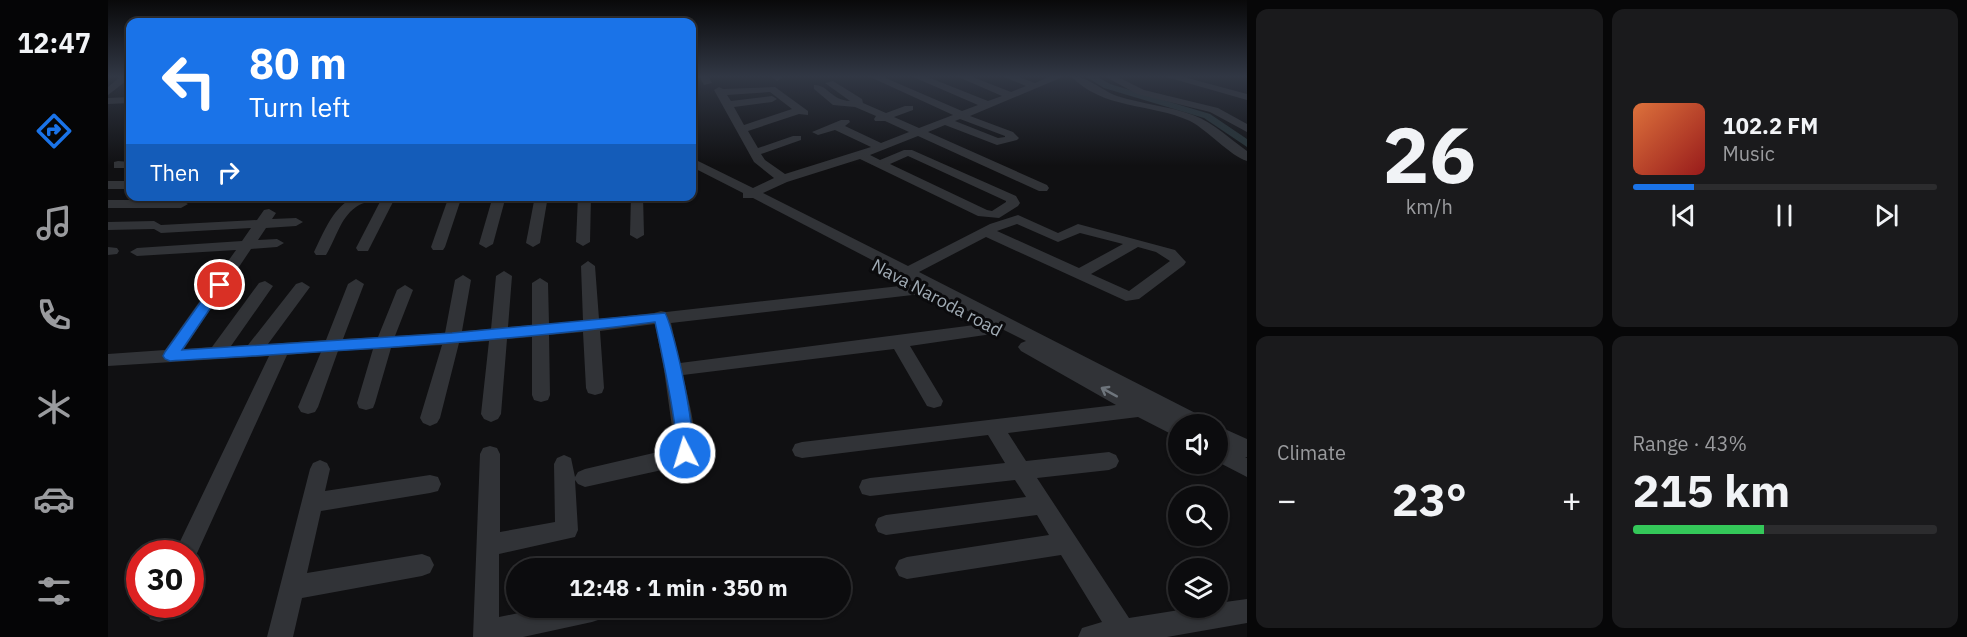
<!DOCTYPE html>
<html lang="en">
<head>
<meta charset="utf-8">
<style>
  body { margin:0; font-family:"IBM Plex Sans",sans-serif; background:#1a1a1c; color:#f1f3f6; height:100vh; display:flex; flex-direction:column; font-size:22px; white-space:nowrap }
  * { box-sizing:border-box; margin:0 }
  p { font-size:20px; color:#9a9b9e }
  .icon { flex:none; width:33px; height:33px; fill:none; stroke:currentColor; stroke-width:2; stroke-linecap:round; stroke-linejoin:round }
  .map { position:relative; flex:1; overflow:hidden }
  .side { display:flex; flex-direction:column; gap:9px; padding:9px; background:#070708; width:720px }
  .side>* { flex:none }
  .hud { position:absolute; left:18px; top:18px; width:570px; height:183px; border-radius:12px; box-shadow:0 2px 4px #0004,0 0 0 2px #2c2c2e; background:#1a73e8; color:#fff; overflow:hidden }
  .controls { position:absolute; left:1060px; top:414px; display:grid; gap:12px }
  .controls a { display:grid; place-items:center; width:60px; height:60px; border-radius:50%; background:#0c0c0e; box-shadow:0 2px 4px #0004,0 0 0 2px #2c2c2e; font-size:30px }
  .speed { position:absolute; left:18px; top:540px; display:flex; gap:12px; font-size:30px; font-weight:700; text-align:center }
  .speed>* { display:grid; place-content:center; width:78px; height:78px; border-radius:50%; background:#0c0c0e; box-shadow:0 2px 4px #0004,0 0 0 2px #2c2c2e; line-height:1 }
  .speed .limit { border:9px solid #d22; background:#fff; color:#111 }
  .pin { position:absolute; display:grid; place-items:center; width:51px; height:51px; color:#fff; margin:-26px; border:3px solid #fff; border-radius:50%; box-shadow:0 2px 6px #0007 }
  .me { position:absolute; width:66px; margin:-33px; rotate:355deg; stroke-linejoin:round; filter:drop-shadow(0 0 4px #0008) }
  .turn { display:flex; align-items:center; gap:21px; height:126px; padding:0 24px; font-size:27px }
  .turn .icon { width:78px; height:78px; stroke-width:2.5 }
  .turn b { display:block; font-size:42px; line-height:51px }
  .then { display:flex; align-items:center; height:57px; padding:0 24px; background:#0003; gap:12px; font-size:22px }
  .big { font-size:45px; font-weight:700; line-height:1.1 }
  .side .card { flex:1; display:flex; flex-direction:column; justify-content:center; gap:9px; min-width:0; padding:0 21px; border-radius:12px; background:#1a1a1c }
  .side .dial { align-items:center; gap:0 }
  .dial b { font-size:78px; line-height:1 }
  .song { display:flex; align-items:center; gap:18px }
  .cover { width:72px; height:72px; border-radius:9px; background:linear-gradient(135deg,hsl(20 70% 55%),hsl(0 70% 35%)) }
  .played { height:6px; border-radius:3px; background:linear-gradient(90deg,#1a73e8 20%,#2c2c2e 20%) }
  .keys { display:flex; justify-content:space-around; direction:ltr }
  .heat { display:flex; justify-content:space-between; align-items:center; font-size:33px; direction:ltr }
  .charge { height:9px; border-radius:4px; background:linear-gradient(90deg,#34c759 43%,#2c2c2e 0) }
  .side .tiles { flex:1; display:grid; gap:9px; grid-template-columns:repeat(2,1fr) }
  .trip { position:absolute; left:398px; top:558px; width:345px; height:60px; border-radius:30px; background:#0c0c0e; box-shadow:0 2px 4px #0004,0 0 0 2px #2c2c2e; font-weight:700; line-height:60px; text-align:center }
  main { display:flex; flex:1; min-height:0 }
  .dock { display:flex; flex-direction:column; width:108px; justify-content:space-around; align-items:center; background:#050506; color:#9a9b9e }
  .dock .icon { width:42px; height:42px }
  .dock .current { color:#1a73e8 }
  .dock b { font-size:27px; color:#f1f3f6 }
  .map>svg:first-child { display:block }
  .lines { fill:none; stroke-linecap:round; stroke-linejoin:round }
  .canal { fill:#263336; fill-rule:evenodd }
  .minor { fill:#313337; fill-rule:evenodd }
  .oneway { stroke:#6e757c }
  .route { fill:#1a73e8; stroke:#114b97; stroke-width:1.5 }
  .labels { text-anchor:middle; stroke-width:6; stroke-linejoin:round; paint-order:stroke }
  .street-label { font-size:18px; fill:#a0abb4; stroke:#0b0b0d }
</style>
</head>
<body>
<main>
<nav class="dock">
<b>12:47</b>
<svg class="icon current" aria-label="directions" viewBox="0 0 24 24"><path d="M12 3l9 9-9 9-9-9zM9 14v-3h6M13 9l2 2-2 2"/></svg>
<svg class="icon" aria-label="music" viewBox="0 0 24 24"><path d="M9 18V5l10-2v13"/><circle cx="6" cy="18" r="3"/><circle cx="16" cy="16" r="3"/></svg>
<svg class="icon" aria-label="phone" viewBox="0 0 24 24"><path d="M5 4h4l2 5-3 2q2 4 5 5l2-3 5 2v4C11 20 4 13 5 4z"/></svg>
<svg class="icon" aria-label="climate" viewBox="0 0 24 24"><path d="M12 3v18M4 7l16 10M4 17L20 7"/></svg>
<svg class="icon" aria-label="car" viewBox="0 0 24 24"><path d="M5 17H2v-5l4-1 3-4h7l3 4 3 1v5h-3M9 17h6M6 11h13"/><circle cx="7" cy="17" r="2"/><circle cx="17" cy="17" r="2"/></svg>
<svg class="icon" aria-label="filters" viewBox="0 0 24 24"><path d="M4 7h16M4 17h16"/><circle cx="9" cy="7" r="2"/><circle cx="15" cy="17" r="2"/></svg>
</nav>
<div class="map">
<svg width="1139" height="637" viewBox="0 0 1139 637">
  <rect width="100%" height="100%" fill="#101012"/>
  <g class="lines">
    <path class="canal" d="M977 76H988L1002 84 1102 114 1139 139V147L1096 118 996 88Z"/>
    <g class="minor">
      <path d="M13 76 22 78 0 95V87Z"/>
      <path d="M591 76H600L604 83 596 85Z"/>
      <path d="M663 76H673L674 78 669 81Z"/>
      <path d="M760 76H773L854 111 870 105 803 76H817L880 101 894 96 848 76H862L903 92 918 86 894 76H908L927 83 943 76H957L862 116 905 132 911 138 909 140 889 145 837 125 820 132 939 185 941 188 939 191H931L810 136 762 155 772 160 796 150H804L908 196 912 203 910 206 891 218 870 216 752 159 679 182 655 193 800 266 882 224 910 215 950 233 970 224 1067 250 1078 262 1076 265 1031 299 1018 301 878 237 811 272 1099 419 1102 424H1071V438L1030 417 900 433 918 461 1001 452 1008 455 1011 461 1008 467 1001 470 929 478 1021 618 1084 608H1110V603L1139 599V623L1059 637H970L974 628 994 622 953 555 799 579 791 576 787 568 791 560 799 557 941 535 929 515 778 535 770 532 767 525 770 518 778 515 918 497 907 480 762 496 754 494 751 487 754 480 762 478 897 463 880 435 694 458 687 456 684 450 687 444 694 442 1008 405 913 351 910 347 913 343 918 341 892 328 890 332 884 334 802 346 835 401 833 406 826 408 819 406 786 349 575 375C579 396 593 441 584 459L563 468 477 487 470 484 467 480 470 530 467 537 391 554V617L435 608H495L493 619 484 622 415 637H365L372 454 375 448 382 446 389 448 392 454V532L447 522 446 464 449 458 456 455 463 458 467 477 470 472 477 469 567 448 556 370 547 324 492 331 496 388 494 393 487 395 480 393 478 388 475 332 441 335 442 395 440 400 433 402 426 400 424 395V337L399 339 393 414 390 419 383 422 376 419 373 414 381 341 351 343 332 418 329 423 322 426 315 423 312 418 334 345 283 348 267 403 265 408 258 410 251 408 249 403 265 349 230 351 210 407 207 412 200 414 193 412 190 407 213 352 179 355 85 562 82 563V554H66L161 356 0 366V354L57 350 128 250 29 256 22 252 29 248 134 241 143 228 53 233 46 229 0 230V222L46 221 53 225 149 220 156 210 161 209 168 213 164 219 188 218 195 222 188 226 158 228 150 240 169 239 176 243 169 247 143 249 76 349 104 347 151 283 157 281 165 286 123 346 140 345 188 284 194 282 202 287 160 344 218 340 240 284 248 279 256 284 235 339 270 337 289 290 297 285 305 290 287 336 337 333 347 280 355 275 363 280 354 331 383 329 388 276 396 271 404 276 400 327 424 325V283L432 278 440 283 441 324 475 321 473 266 480 261 487 266 491 319 546 313 553 311 558 312 810 284 645 198H635V193L584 167V160H588L645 188 666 178 646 162 606 90 611 87 615 89 667 87 700 111V115L691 114 640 131 650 148 685 136H693V140L653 154 657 160 677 174 763 147 727 130 710 135 704 132 733 120H741L742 122 737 126 773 143 801 132 777 121H767L766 119 768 116 747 107 725 105 706 89V85C719 84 723 100 742 101L717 83 725 81 754 99 755 103 778 113 797 106H805V110L786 117 811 128 845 115ZM662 92 684 109 636 125 626 107 664 102 669 99 664 96 623 101 619 95ZM852 119 897 136V137L890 138 847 121ZM800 156 898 201V202L884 211 879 210 782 164ZM909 224 950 242 972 233 1015 244 971 268 889 231ZM1030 247 1048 252 1062 261 1021 291 983 274ZM822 291 882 323 572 363 563 323 813 294Z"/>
      <path d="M963 76C979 76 993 90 1009 96 1034 104 1061 106 1085 115 1106 123 1122 139 1139 151V161C1121 155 1101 131 1082 121 1043 103 995 110 963 76Z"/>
      <path d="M996 76H1008L1036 90 1110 108 1139 124V132L1102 112 1029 94Z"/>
      <path d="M1055 76H1072L1139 94V100Z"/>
      <path d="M22 97V103L0 104V98Z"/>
      <path d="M10 161 22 162V168H6V162Z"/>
      <rect x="0" y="181" width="22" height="8"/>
      <path d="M248 196H274C267 202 256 201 248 207 232 218 228 239 218 255H208L206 252C216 232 225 206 248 196Z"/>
      <path d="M275 196H288L260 251H250L248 248Z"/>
      <path d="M341 196H354L337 247 335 250H325L323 247Z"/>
      <path d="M385 196H398L385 244 378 248 371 244Z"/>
      <path d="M427 196H440L432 243 425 247 418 243Z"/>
      <path d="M470 196H483L482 242 475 246 468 242Z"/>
      <path d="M523 196H535L536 235 529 239 522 235Z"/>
      <path d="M0 200H73L80 204 73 208H0Z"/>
      <path d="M0 247 9 248 11 251 9 254 0 255Z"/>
      <path d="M1110 426 1139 439V457H1137L1139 458V477L1110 462Z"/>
      <path d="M212 460 219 463 222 469 217 491 322 475 330 477 333 484 330 491 322 493 213 511 199 573 314 554 322 557 326 565 322 573 314 576 194 598 185 637H159L202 469 205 463Z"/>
      <path d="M41 604H66L60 619 51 622 42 619 39 610Z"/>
    </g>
  </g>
  <defs><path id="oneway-shaft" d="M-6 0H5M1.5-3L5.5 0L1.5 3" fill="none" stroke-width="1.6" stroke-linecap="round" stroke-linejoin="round" transform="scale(1.5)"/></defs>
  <use class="oneway" href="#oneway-shaft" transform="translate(1001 392) rotate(-151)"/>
  <linearGradient id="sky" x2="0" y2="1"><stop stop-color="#09090a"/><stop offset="0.46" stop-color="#313744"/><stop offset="1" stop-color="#313744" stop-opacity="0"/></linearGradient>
  <rect width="1139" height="166" fill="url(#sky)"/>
  <path class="route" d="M112 281 118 285 74 350 344 333 557 313C567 331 591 442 583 458L577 460 571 458C566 448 568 432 566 420 561 387 554 354 547 322 386 343 224 351 62 361L57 359 55 356 57 352 107 282Z"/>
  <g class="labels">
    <g class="street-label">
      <text transform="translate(829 298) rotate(28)" y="6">Nava Naroda road</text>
    </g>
  </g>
</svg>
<div class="controls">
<a><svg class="icon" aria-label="sound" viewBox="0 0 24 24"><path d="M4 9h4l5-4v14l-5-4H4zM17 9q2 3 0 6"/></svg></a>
<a><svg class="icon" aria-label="search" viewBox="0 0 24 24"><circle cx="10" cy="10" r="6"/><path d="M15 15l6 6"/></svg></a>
<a><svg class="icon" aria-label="layers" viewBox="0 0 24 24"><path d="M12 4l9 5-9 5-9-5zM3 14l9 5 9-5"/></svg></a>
</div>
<div class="speed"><div class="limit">30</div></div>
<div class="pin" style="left:112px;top:285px;background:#d93025"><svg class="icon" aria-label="arrive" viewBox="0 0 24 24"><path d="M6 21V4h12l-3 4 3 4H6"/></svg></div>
<svg class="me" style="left:577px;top:453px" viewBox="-20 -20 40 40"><circle r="17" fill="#1a73e8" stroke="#fff" stroke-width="3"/><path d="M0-11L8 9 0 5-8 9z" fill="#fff"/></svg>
<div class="trip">12:48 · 1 min · 350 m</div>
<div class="hud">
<div class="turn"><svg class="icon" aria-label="left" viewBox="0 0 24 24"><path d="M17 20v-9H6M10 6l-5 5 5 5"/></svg><div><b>80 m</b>Turn left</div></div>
<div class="then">Then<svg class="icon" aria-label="right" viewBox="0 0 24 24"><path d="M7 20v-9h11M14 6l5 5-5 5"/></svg></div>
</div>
</div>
<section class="side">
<div class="tiles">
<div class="card dial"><b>26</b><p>km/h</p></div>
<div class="card">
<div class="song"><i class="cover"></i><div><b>102.2 FM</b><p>Music</p></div></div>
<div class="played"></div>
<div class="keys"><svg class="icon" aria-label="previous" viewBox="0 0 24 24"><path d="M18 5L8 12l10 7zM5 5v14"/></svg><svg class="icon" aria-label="pause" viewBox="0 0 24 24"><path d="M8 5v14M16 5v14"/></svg><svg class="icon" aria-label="next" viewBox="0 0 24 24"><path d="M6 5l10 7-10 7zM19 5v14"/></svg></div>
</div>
<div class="card"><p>Climate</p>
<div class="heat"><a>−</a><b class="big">23°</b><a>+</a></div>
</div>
<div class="card"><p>Range · 43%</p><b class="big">215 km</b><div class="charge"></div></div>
</div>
</section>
</main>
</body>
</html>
